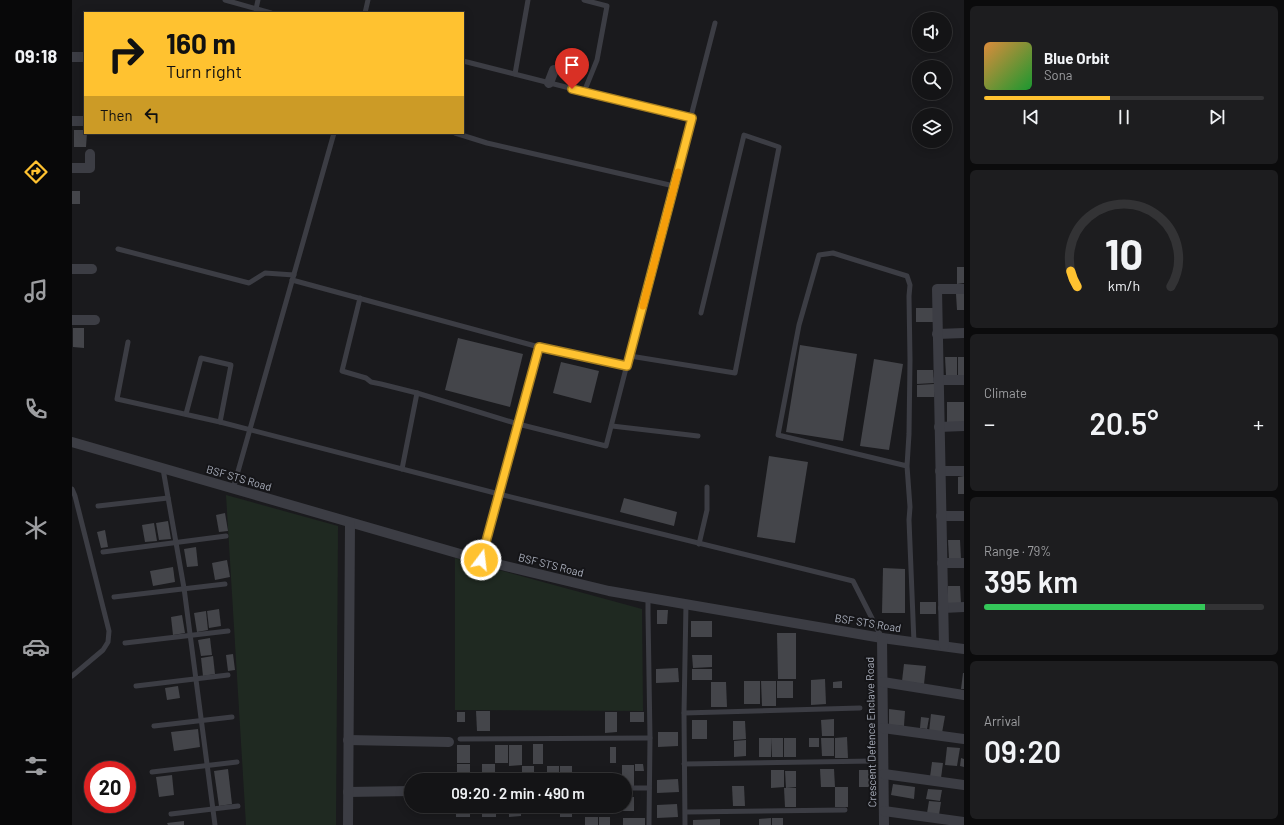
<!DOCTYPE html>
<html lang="en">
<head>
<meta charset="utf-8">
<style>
  body { margin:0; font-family:Barlow,sans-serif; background:#1d1d1f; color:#f1f3f6; height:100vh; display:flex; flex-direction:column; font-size:15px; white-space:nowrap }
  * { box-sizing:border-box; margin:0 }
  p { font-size:13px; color:#9d9ea1 }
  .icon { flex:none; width:22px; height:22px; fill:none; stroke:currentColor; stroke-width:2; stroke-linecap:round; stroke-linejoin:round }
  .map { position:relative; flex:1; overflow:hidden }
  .sheet { display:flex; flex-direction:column; gap:6px; padding:6px; background:#0b0b0c; width:320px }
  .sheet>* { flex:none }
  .hud { position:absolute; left:12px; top:12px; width:380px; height:122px; border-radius:0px; box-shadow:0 2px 10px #0003,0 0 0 1px #333335; background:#ffc230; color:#111; overflow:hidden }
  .controls { position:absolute; left:840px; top:12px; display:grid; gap:8px }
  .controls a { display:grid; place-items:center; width:40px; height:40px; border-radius:50%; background:#141416; box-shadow:0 2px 10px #0003,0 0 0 1px #333335; font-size:20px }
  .speed { position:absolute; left:12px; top:761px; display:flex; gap:8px; font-size:20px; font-weight:700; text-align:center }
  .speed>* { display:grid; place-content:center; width:52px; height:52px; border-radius:50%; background:#141416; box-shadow:0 2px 10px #0003,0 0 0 1px #333335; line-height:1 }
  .speed .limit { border:6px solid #d22; background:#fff; color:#111 }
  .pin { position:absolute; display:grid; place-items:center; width:34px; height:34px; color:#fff; margin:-41px -17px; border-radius:50% 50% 50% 0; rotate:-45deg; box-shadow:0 0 4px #0007 }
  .pin .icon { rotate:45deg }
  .me { position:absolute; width:44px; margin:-22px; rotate:15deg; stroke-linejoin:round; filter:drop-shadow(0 0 3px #0008) }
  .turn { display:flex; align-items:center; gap:14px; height:84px; padding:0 16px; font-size:18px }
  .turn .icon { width:52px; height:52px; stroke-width:2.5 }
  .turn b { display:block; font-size:28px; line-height:34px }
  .then { display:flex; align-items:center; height:38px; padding:0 16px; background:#0003; gap:8px; font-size:15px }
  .big { font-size:30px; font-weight:600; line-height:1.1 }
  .sheet .widget { flex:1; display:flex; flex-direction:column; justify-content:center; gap:6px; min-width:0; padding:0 14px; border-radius:6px; background:#1d1d1f }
  .sheet .dial { align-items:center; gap:0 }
  .dial svg { height:104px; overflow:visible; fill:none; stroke:#333335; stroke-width:7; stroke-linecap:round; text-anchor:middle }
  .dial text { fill:#f1f3f6; stroke:none }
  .song { display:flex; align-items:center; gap:12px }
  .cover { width:48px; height:48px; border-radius:6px; background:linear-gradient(135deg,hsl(30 70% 55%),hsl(130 70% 35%)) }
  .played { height:4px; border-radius:2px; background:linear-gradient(90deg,#ffc230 45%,#333335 45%) }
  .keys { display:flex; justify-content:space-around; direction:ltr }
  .heat { display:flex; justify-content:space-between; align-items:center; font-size:22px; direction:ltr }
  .charge { height:6px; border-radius:3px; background:linear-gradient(90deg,#34c759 79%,#333335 0) }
  .trip { position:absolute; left:332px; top:773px; width:228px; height:40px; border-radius:20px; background:#141416; box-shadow:0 2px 10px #0003,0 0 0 1px #333335; font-weight:600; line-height:40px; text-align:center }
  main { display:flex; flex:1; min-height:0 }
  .tabs { display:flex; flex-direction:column; width:72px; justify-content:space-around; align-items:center; background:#080809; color:#9d9ea1 }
  .tabs .icon { width:28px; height:28px }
  .tabs .on { color:#ffc230 }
  .tabs b { font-size:18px; color:#f1f3f6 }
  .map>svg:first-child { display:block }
  .green { fill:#1f2921 }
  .building { fill:#44454a }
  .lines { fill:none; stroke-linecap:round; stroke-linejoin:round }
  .service { stroke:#3c3d44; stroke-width:5 }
  .minor { stroke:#3c3d44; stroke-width:10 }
  .route-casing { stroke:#a67e1f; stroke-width:10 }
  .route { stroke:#ffc230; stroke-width:7 }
  .slow { stroke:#f59e0b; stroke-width:7 }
  .labels { text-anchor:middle; stroke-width:4; stroke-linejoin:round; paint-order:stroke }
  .street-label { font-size:11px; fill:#abb0bd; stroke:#151518 }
</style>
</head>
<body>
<main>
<nav class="tabs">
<b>09:18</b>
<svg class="icon on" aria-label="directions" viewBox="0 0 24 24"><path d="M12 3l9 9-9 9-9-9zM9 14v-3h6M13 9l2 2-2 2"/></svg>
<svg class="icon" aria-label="music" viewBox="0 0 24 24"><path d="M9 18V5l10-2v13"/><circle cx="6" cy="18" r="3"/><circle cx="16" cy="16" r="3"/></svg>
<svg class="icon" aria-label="phone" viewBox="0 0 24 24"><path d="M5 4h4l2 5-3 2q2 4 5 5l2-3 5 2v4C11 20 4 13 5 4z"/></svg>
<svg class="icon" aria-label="climate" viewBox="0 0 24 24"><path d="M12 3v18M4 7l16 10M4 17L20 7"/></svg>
<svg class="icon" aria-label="car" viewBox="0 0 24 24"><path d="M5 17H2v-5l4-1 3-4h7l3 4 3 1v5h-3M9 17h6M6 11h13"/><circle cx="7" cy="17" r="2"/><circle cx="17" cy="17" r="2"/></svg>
<svg class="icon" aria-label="filters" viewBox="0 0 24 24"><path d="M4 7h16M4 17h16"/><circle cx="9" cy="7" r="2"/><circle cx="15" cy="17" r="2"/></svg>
</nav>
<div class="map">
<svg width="892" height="825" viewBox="0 0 892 825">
  <rect width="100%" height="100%" fill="#1a1a1d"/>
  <g class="green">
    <path d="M154 495 266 526 264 825H174Z"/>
    <path d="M383 558 570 609 571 711 383 710Z"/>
  </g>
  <g class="building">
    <path d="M2 130H13V133H15L14 147H2Z"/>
    <rect x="0" y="191" width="8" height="13"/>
    <path d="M885 267H892V283L885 284Z"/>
    <path d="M884 294H892V310H885Z"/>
    <rect x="844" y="308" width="17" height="14"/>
    <path d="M1 328H12V348L1 347Z"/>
    <path d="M386 338 451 354 438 407 373 390Z"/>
    <path d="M728 345 785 354 771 441 714 432Z"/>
    <path d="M873 357H885V375H874Z"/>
    <rect x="886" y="357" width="6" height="18"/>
    <path d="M802 359 831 364 817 450 788 446Z"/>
    <path d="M489 362 527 371 519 403 481 393Z"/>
    <path d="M845 370H861L862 383 845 384Z"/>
    <path d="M862 384V397H845V385Z"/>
    <rect x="875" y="402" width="17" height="20"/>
    <path d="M697 456 736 462 723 543 685 537Z"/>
    <path d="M892 476V494H886V477Z"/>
    <path d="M552 498 605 512 602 526 548 512Z"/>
    <path d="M153 513 156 531 147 532 144 515Z"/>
    <path d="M96 521 99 539 87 540 84 523Z"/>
    <path d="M82 523 85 541 73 542 70 525Z"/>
    <path d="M33 530 36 547 29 548 25 532Z"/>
    <path d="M876 540H888L889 559H877Z"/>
    <path d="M124 547 126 566 115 567 112 549Z"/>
    <path d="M155 560 158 577 143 580 140 563Z"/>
    <path d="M101 567 103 582 81 586 78 571Z"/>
    <path d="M811 568 833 569V613H810Z"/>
    <path d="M876 586H888L889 603 876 604Z"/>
    <rect x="848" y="602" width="16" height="12"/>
    <path d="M147 609 149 626 137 628 135 611Z"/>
    <path d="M585 610H596L595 624H585Z"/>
    <path d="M134 611 136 630 125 632 122 613Z"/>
    <path d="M110 615 113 633 101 635 99 617Z"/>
    <rect x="619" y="621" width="21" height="16"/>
    <path d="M705 633H724V679H706Z"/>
    <path d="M138 638 140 655 129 656 126 640Z"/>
    <path d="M161 654 163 670 156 671 154 655Z"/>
    <path d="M620 655H640V667L621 668Z"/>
    <path d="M141 656 143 674 131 676 129 658Z"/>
    <path d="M832 664 854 666 852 684 830 681Z"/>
    <path d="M606 668 607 682 584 683V669Z"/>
    <rect x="620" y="669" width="20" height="11"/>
    <path d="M891 673H892V689H889Z"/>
    <path d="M753 679 754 704 739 705V680Z"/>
    <rect x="672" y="681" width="16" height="23"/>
    <path d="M689 681H704V706H690Z"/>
    <rect x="705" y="681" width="16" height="17"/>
    <path d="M770 681V688H761V682Z"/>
    <path d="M639 682H654L655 707H639Z"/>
    <path d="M106 686 108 698 95 700 93 688Z"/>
    <path d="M817 709 833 711 832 726 817 725Z"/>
    <path d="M404 711H418V731H405Z"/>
    <rect x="385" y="712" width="8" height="10"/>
    <path d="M533 712H545V732L533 733Z"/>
    <rect x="558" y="712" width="14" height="10"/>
    <path d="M859 714 873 716 870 733 857 732Z"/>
    <path d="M849 717 857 718 855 729 848 728Z"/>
    <path d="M762 719V736H750L749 720Z"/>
    <rect x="620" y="720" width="15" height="19"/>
    <path d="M661 721H673L674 739 661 740Z"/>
    <path d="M126 729 128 747 102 751 99 732Z"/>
    <path d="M586 732H606V746L586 747Z"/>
    <path d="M775 737 776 758H763V738Z"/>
    <rect x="687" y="738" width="12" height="19"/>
    <path d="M699 738H711V757H700Z"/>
    <rect x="712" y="738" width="12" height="19"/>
    <rect x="737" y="738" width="10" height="9"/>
    <path d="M749 738H762V756H750Z"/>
    <path d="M674 740V756L662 757V741Z"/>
    <rect x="461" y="744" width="10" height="20"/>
    <rect x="385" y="745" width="13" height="18"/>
    <rect x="423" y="745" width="13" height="18"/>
    <path d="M437 745H450V765L437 766Z"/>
    <rect x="538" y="747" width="6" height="16"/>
    <path d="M875 747 888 748 885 766 873 765Z"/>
    <path d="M889 758 892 759V767L888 766Z"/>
    <path d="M860 762 871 763 869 778 858 777Z"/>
    <rect x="385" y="764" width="13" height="16"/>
    <rect x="410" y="764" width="13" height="16"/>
    <path d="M563 764H571L572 771H563Z"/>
    <path d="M550 765H562V786H553V780H550Z"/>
    <rect x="450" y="766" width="12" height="14"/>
    <rect x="475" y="766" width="12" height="14"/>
    <rect x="488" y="766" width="12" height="14"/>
    <path d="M156 769 160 804 147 806 142 771Z"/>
    <path d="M748 769H762L763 787H749Z"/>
    <path d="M699 770H712V787L699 788Z"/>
    <rect x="787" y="770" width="17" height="17"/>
    <path d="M713 771H724V787L714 788Z"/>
    <path d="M100 775 102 795 87 797 84 777Z"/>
    <path d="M606 779 607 792 585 793V780Z"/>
    <path d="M821 784 843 787 842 799 819 795Z"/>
    <path d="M660 786H672L673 806H661Z"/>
    <rect x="763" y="787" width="13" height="20"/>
    <path d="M712 788H724V807H713Z"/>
    <path d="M856 789 870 790 868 801 854 799Z"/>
    <path d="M553 797H562V811H551V806H553Z"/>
    <path d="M857 801 869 802 867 815 855 813Z"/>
    <path d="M605 804 606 817 585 818V805Z"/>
    <rect x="384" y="806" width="14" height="11"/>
    <rect x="410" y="806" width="14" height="11"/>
    <path d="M437 806H449V816L437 817Z"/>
    <rect x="488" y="806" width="12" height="11"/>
    <rect x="513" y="817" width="13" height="8"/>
    <rect x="527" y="817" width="11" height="8"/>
    <rect x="551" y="818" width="22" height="7"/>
    <path d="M699 818V825H687V819Z"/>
    <rect x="700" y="818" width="11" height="7"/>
    <path d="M648 819V825H621V820Z"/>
    <path d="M112 821V825H96L95 823Z"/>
  </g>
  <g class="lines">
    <g class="service">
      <path d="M153 0 199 13"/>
      <path d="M512 0 535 6 525 60 512 92"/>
      <path d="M184 9 186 0"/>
      <path d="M293 13 296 0"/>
      <path d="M391 61 620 119"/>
      <path d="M443 74 456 0"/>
      <path d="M383 133 415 143 602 186"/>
      <path d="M46 249 177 283 193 273 222 275"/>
      <path d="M220 280 467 347 555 366"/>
      <path d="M288 298 270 371 294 378 299 382 309 384 345 393 446 424 534 446 643 23"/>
      <path d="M56 342 45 399 148 422 427 494 781 581 810 638"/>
      <path d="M558 356 663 373 707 147 672 135 629 313"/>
      <path d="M114 414 129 358 159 365 148 422"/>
      <path d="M540 426 626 436"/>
      <path d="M835 466 706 435 727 325 747 255 761 253 835 276 838 285 837 296 838 360 837 434 835 466 838 507 837 520 842 643"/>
      <path d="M91 469 112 588 143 825"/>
      <path d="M330 469 345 393"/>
      <path d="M0 489 3 496 37 631 36 642 31 650 0 676"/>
      <path d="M161 489 262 133"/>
      <path d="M26 506 96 498"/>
      <path d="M627 544 635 510V487"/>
      <path d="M31 552 154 536"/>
      <path d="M409 560 467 347"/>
      <path d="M42 597 153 584"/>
      <path d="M576 599V613L578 738 577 825"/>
      <path d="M53 643 156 631"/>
      <path d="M64 686 156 675"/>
      <path d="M612 713 788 708"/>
      <path d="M82 726 160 717"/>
      <path d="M388 739 578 738"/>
      <path d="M612 764 802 761"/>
      <path d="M80 772 165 762"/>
      <path d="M553 788H577"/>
      <path d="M614 812 773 810"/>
      <path d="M99 814 166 806"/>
      <path d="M613 825 612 713 614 604"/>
    </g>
    <g class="minor">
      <path d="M0 57H13"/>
      <path d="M477 83 482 70"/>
      <path d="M0 121H13"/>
      <path d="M0 168H18V154"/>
      <path d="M0 269H20"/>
      <path d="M0 320H23"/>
      <path d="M865 334 892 333"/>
      <path d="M866 380H892"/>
      <path d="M867 427 892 426"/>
      <path d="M0 442 409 560 537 591 810 638 892 649"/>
      <path d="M868 471H892"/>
      <path d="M869 516H892"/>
      <path d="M870 563H892"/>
      <path d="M871 608 892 607"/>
      <path d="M810 638 812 825"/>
      <path d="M872 646 865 289H892"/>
      <path d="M811 682 892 695"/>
      <path d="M811 728 892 739"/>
      <path d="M276 740 377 742"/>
      <path d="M812 774 892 785"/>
      <path d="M276 792 339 791"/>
      <path d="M812 811 892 822"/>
      <path d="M276 825 278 523"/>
    </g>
  </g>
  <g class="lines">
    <g class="route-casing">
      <path id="route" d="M409 560 467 347 555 366 620 118 500 89"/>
    </g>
    <use href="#route" class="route"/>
    <path class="slow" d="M571 306 606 172"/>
  </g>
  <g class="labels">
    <g class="street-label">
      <text transform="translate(167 478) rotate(16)" y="4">BSF STS Road</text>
      <text transform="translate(479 565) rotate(14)" y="4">BSF STS Road</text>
      <text transform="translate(796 623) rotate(9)" y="4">BSF STS Road</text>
      <text transform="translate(799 732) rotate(-91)" y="4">Crescent Defence Enclave Road</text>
    </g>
  </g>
</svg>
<div class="controls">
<a><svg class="icon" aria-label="sound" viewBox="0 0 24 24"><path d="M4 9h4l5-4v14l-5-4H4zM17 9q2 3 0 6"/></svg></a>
<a><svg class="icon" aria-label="search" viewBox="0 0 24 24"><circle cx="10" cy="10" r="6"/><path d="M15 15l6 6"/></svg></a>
<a><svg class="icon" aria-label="layers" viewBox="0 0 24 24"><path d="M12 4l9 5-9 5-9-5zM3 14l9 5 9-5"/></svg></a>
</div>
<div class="speed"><div class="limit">20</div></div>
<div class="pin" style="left:500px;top:89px;background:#d93025"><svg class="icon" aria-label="arrive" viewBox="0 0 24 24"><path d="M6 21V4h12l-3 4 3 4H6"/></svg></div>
<svg class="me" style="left:409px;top:560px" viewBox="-20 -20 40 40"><circle r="17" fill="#ffc230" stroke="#fff" stroke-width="3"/><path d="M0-11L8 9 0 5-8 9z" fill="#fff"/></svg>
<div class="trip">09:20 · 2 min · 490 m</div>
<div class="hud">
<div class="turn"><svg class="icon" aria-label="right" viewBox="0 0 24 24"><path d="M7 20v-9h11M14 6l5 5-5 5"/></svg><div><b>160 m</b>Turn right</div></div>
<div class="then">Then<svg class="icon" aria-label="left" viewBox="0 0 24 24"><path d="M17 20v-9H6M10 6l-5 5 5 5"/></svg></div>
</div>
</div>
<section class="sheet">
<div class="widget">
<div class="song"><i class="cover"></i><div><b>Blue Orbit</b><p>Sona</p></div></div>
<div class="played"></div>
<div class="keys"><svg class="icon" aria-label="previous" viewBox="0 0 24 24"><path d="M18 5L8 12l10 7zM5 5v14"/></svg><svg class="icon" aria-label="pause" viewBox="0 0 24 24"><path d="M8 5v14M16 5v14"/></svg><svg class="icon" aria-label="next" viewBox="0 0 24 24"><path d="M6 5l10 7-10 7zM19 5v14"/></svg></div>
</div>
<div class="widget dial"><svg viewBox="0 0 100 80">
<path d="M14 69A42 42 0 1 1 86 69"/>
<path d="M14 69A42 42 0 0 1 9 57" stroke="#ffc230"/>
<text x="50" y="56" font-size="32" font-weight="700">10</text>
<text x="50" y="72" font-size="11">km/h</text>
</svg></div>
<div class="widget"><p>Climate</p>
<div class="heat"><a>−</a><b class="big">20.5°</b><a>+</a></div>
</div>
<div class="widget"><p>Range · 79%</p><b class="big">395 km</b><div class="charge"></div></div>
<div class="widget"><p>Arrival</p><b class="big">09:20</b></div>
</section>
</main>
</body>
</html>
